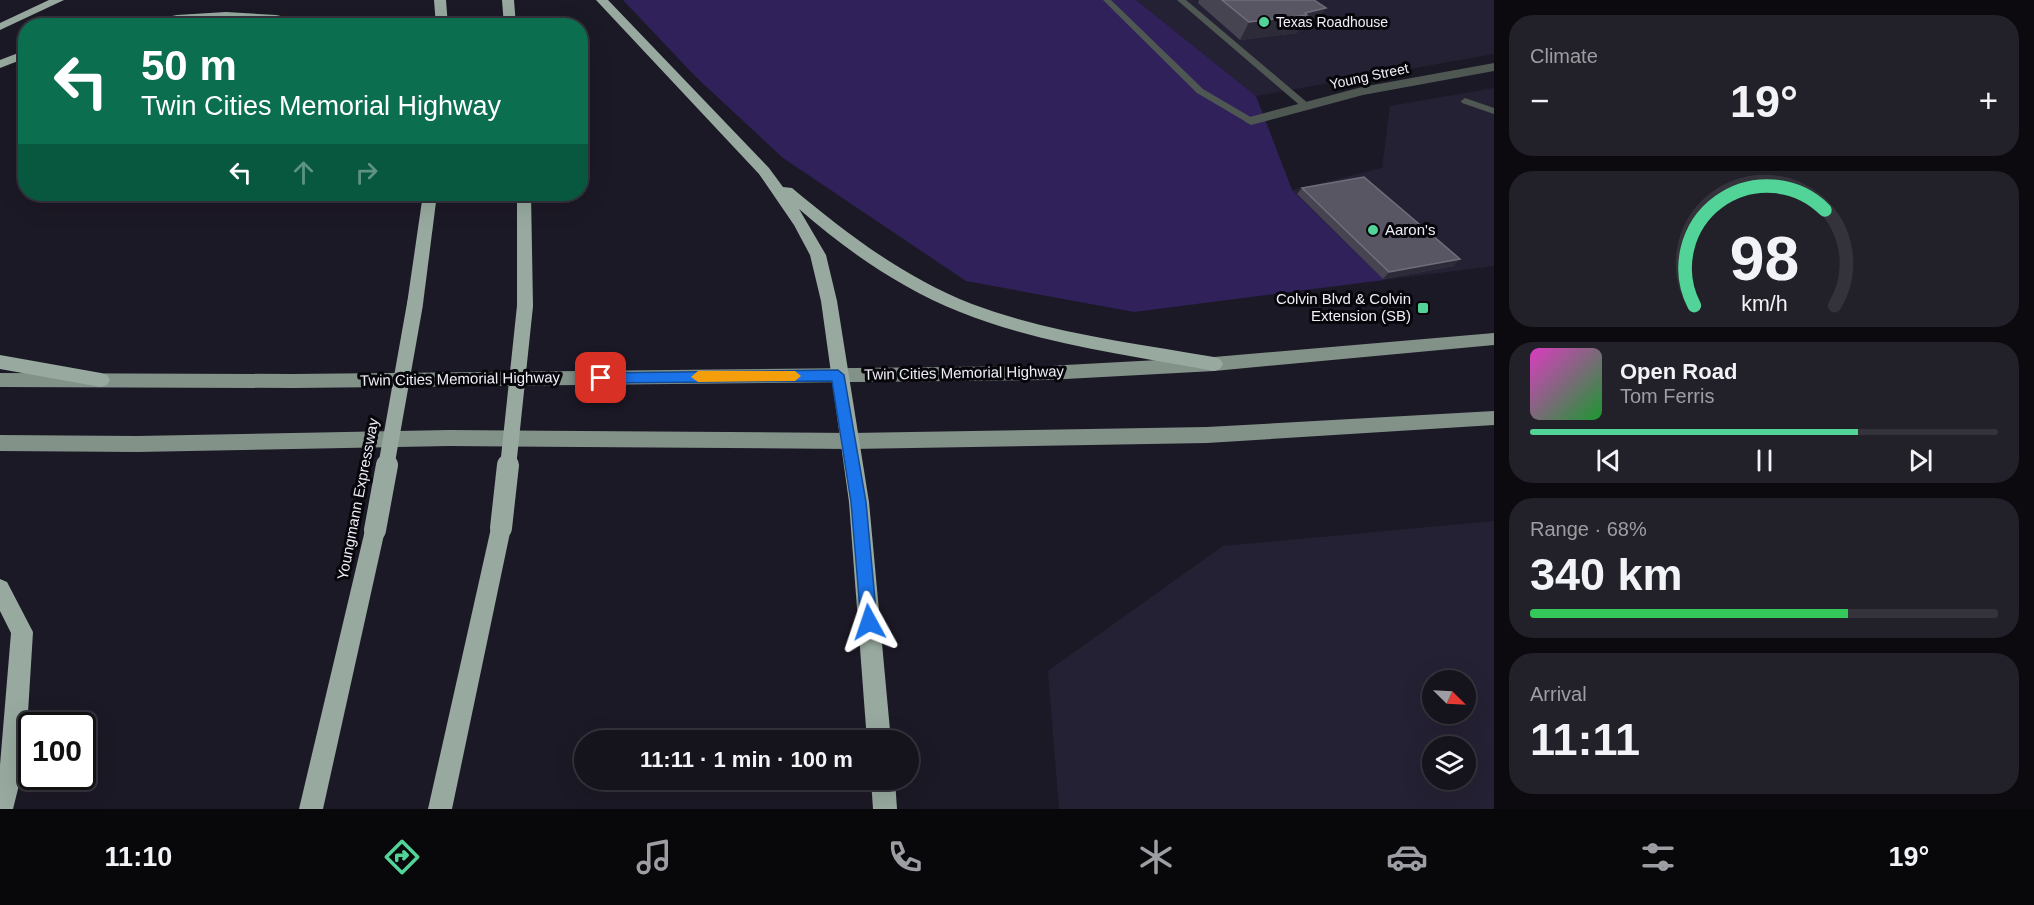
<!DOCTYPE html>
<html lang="en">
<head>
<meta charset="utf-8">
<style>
  body { margin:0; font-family:Arial,sans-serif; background:#222029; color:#f1f3f6; height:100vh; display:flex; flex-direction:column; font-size:22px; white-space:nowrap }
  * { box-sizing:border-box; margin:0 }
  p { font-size:20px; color:#9d9ea3 }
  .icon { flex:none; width:33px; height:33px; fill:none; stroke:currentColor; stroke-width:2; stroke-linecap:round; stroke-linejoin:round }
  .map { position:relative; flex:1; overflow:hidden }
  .sheet { display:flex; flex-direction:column; gap:15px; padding:15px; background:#0c0a0f; width:540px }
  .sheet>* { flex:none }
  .guide { position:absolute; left:18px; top:18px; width:570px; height:183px; border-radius:24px; box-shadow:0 6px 24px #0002,0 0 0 2px #34323b; background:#0b6e4f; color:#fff; overflow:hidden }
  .needle { width:39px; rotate:114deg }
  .controls { position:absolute; left:1422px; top:670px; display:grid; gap:12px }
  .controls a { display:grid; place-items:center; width:54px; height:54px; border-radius:50%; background:#15131c; box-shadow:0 6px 24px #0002,0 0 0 2px #34323b; font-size:30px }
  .speed { position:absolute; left:18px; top:712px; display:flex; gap:12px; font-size:30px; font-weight:700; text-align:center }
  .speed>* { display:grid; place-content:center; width:78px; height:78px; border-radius:50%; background:#15131c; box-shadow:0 6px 24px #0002,0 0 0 2px #34323b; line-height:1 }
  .speed .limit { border:3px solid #111; border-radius:9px; background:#fff; color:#111 }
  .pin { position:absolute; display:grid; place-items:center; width:51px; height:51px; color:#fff; margin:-26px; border-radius:12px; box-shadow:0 3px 9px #0006 }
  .me { position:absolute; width:66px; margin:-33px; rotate:355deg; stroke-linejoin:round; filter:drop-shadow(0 0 4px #0008) }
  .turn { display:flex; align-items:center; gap:21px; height:126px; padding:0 24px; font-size:27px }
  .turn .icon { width:78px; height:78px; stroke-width:2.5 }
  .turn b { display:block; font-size:42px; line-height:51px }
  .lanes { display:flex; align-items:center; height:57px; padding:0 24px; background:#0003; justify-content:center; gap:30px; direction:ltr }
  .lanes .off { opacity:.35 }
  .big { font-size:45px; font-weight:800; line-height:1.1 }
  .sheet .card { flex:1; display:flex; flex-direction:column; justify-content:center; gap:9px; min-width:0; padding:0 21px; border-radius:24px; background:#222029 }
  .sheet .dial { align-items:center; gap:0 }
  .dial svg { height:156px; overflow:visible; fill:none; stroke:#34323b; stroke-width:7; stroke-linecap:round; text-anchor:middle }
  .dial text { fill:#f1f3f6; stroke:none }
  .song { display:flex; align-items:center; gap:18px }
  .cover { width:72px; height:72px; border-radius:9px; background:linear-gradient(135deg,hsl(310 70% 55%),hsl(130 70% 35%)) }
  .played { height:6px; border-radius:3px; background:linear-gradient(90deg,#52d397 70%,#34323b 70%) }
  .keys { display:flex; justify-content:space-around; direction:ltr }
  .heat { display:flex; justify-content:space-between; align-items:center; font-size:33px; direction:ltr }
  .charge { height:9px; border-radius:4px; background:linear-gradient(90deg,#34c759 68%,#34323b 0) }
  .trip { position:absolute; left:574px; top:730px; width:345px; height:60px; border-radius:30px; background:#15131c; box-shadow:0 6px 24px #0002,0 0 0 2px #34323b; font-weight:800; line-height:60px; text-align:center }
  .menu { display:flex; height:96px; justify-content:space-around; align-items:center; background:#08080b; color:#9d9ea3 }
  .menu .icon { width:42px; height:42px }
  .menu .active { color:#52d397 }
  .menu b { font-size:27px; color:#f1f3f6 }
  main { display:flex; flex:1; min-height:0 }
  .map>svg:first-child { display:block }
  .built { fill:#252134; fill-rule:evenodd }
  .green { fill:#31215b }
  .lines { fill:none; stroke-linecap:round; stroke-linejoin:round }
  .lane { fill:#4f5752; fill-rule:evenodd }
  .street { fill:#4f5752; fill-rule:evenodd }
  .primary { fill:#839289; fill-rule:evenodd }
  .highway { fill:#98aa9f; fill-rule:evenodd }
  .highway-bridge-far1 { stroke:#98aa9f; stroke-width:16 }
  .highway-bridge { stroke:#98aa9f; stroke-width:22 }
  .wall { fill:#474452 }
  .shaded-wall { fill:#2e2b39 }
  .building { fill:#595664; stroke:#706e7b; stroke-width:1.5 }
  .route { fill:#1a73e8; stroke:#114b97; stroke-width:1.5 }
  .slow { fill:#f59e0b }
  .poi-dot { fill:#52d397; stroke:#06060b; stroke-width:2 }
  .labels { text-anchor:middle; stroke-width:6; stroke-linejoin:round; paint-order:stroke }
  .far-poi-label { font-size:14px; fill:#efeef7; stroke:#06060b; text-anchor:start }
  .far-street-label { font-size:14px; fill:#efeef7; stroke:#06060b }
  .poi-label { font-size:15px; fill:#efeef7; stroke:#06060b; text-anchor:start }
  .street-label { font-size:15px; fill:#efeef7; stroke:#06060b }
</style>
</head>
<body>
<main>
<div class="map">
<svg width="1494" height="809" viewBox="0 0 1494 809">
  <rect width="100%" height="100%" fill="#1c1926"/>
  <g class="built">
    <path d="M1136 0H1494V54L1256 96Z"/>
    <path d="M1494 88V266L1384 280 1292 190 1382 168 1390 106Z"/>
    <path d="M1494 521V809H1059L1048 671 1223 546ZM1432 681H1466V714H1432ZM1432 747H1466V780H1432Z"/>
  </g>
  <path class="green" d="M623 0H1136L1256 96 1292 190 1384 280 1134 312 966 281 783 158 696 77Z"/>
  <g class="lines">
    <g class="lane">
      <path d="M1103 0H1111L1203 89 1254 119V123H1248L1197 93Z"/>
      <path d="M1177 0H1186L1309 104V108H1303Z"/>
      <path d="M1465 98 1494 108V114L1462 103 1461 101Z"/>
    </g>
    <path class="street" d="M1494 63V71L1363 95 1251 125 1244 121 1246 118 1362 87Z"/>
    <g class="primary">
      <path d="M1494 333V345L1214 371 1047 380 292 388 0 387V373L292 374 1047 366 1214 357Z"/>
      <path d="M1494 411V425L1207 443 851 449 449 446 137 452 0 451V435L137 436 449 430 851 433 1207 427Z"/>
    </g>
    <g class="highway">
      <path d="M49 0H64L0 30V23Z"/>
      <path d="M434 0H446L448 26H436Z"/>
      <path d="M502 0H514L516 26H504Z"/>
      <path d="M596 0H608L769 168 783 187 792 188C847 234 905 278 972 304 1049 333 1134 343 1214 357L1220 359 1223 364 1220 369 1214 371C1129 355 1040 344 960 312 900 288 847 251 799 209L826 255 837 301 869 502 891 741H867L849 502 821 301 810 255 794 225 759 174Z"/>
      <path d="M226 12 276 15 331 26 226 19 122 26 177 15Z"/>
      <path d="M26 50V58L0 68V60Z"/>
      <path d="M423 194H437L423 304 415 310 407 304Z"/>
      <path d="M517 194H531L533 306 525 312 517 306Z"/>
      <path d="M0 355 101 373 107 375 110 380 107 385 101 387 0 369Z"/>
      <path d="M501 519 508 522 511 528 452 809H428L491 528 494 522Z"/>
      <path d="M375 521 382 524 385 530 323 809H299L365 530 368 524Z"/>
      <path d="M0 579 7 582 33 632 25 761 13 809H0V765L11 633 0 611Z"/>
      <path d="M871 780H895L897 809H873Z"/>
    </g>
    <g class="highway-bridge-far1">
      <path d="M386 467 415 304"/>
      <path d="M508 467 525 306"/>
    </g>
    <g class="highway-bridge">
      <path d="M501 528 508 465"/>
      <path d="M375 530 387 465"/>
    </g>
  </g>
  <g class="wall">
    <path d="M1199 0H1314L1316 26 1298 30 1297 33 1240 40 1198 3Z"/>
    <path d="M1302 188 1454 266 1383 279 1297 194Z"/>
  </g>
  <g class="shaded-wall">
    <path d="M1326 8 1316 26 1298 30 1297 33 1240 40 1249 22 1305 13Z"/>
    <path d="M1460 259 1454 266 1383 279 1389 272Z"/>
  </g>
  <g class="building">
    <path d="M1222 0H1314L1326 8 1305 13 1307 15 1249 22Z"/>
    <path d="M1364 177 1460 259 1389 272 1302 188Z"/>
  </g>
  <path class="route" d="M838 370 844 375 866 502 877 622 875 627 869 629 863 627 861 622 851 502 832 381 601 383 594 378 601 373Z"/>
  <path class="slow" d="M698 371H795L801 376 795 381 698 382 691 377Z"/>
  <g class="poi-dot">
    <circle cx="1264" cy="22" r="6"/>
    <circle cx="1373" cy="230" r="6"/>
    <rect x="1417" y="302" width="12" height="12" rx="3"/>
  </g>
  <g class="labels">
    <g class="far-poi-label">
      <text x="1276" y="27">Texas Roadhouse</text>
    </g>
    <g class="far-street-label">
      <text transform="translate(1369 76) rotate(-12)" y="5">Young Street</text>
    </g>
    <g class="poi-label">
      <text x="1385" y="235">Aaron's</text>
      <text x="1411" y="304" text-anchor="end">Colvin Blvd &amp; Colvin<tspan x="1411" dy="17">Extension (SB)</tspan></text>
    </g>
    <g class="street-label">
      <text transform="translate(964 373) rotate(-1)" y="5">Twin Cities Memorial Highway</text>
      <text transform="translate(460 379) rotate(-1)" y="5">Twin Cities Memorial Highway</text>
      <text transform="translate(358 499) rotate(-79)" y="5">Youngmann Expressway</text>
    </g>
  </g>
</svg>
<div class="controls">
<a><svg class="needle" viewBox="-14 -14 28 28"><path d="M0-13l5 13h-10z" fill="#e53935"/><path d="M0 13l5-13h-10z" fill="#9d9ea3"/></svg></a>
<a><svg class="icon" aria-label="layers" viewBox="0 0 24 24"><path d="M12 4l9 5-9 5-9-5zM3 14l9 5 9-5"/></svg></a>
</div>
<div class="speed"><div class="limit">100</div></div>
<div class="pin" style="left:601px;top:378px;background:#d93025"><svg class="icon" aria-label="arrive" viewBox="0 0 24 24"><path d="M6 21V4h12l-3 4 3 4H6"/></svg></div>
<svg class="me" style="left:869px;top:622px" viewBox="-20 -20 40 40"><path d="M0-17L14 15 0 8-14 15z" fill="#1a73e8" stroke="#fff" stroke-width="4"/></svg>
<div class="trip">11:11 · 1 min · 100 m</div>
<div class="guide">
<div class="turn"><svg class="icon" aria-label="left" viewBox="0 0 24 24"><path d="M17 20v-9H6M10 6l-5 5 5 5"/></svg><div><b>50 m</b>Twin Cities Memorial Highway</div></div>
<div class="lanes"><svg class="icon" aria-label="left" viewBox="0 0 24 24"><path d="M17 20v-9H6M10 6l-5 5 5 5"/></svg><svg class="icon off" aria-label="ahead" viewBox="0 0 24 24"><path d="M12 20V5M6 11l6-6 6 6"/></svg><svg class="icon off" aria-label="right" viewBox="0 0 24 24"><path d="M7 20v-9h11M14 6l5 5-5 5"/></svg></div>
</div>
</div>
<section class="sheet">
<div class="card"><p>Climate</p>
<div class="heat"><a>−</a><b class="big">19°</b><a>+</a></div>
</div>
<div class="card dial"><svg viewBox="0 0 100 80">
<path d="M14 69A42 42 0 1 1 86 69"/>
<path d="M14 69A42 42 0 0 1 81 20" stroke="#52d397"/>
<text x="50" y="56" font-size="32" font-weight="700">98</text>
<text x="50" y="72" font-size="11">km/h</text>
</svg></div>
<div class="card">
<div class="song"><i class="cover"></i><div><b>Open Road</b><p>Tom Ferris</p></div></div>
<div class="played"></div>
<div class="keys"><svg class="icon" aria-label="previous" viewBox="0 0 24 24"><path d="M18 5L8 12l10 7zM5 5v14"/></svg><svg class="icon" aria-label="pause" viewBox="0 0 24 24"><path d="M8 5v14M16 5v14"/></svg><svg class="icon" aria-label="next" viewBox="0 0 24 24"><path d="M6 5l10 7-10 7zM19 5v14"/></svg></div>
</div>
<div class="card"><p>Range · 68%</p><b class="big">340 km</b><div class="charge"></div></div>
<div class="card"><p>Arrival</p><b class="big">11:11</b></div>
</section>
</main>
<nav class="menu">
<b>11:10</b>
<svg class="icon active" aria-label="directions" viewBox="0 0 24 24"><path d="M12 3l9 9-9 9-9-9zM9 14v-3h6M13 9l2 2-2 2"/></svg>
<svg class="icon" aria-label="music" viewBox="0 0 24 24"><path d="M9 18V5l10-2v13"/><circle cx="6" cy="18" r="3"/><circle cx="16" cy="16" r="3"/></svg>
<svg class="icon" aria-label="phone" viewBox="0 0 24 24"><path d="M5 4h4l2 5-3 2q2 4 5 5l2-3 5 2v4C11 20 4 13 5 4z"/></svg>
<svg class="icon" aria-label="climate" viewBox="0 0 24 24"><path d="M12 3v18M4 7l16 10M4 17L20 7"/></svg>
<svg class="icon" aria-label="car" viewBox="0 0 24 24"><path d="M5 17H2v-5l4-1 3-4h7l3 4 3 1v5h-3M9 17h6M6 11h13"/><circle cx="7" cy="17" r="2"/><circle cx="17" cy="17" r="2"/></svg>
<svg class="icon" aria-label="filters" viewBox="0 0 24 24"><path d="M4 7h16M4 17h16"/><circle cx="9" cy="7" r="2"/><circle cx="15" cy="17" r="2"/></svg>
<b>19°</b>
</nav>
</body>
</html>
